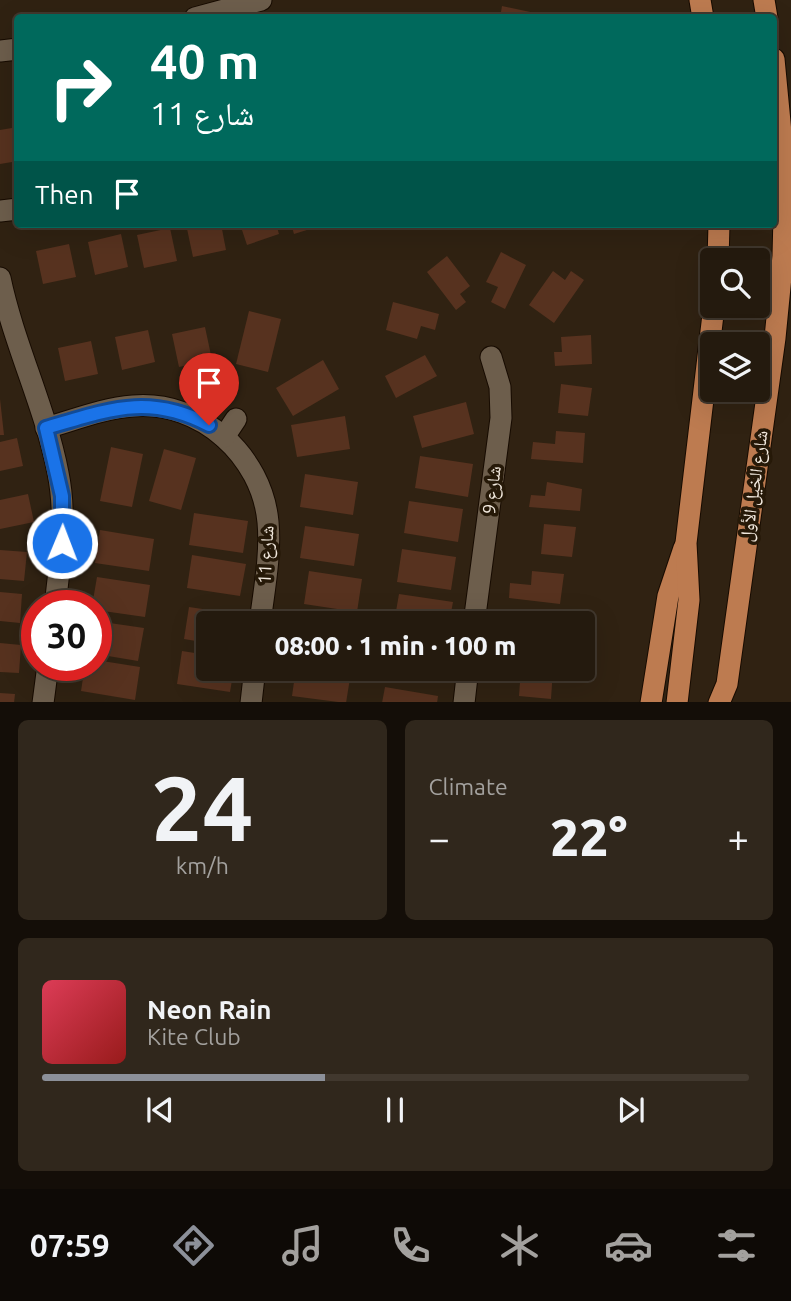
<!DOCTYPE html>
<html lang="en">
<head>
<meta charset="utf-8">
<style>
  body { margin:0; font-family:Ubuntu,"Noto Naskh Arabic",sans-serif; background:#30271c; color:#f1f3f6; height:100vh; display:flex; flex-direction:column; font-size:26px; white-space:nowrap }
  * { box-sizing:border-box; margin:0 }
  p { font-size:23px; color:#a3a19e }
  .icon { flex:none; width:38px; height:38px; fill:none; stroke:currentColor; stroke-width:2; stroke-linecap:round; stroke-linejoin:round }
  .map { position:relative; height:702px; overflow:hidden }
  .details { display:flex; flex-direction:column; gap:18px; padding:18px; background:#140e08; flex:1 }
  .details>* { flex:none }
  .hud { position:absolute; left:14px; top:14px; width:763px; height:214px; border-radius:7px; box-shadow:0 7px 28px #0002,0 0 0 2px #41382e; background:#00695c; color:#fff; overflow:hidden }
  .buttons { position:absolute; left:700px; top:248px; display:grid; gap:14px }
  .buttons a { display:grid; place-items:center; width:70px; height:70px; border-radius:7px; background:#241a0e; box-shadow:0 7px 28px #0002,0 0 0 2px #41382e; font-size:35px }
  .speed { position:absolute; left:21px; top:590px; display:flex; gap:14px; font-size:35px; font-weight:700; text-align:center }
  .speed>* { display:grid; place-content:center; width:91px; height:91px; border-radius:50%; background:#241a0e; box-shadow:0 7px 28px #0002,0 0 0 2px #41382e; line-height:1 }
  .speed .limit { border:10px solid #d22; background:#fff; color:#111 }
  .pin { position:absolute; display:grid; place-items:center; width:60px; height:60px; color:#fff; margin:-72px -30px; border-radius:50% 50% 50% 0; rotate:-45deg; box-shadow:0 0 7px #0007 }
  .pin .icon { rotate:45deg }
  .me { position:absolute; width:77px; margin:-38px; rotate:1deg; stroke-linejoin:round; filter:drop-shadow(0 0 5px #0008) }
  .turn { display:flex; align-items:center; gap:24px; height:147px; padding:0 21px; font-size:32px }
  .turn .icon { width:91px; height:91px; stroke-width:2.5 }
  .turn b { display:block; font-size:49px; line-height:60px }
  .then { display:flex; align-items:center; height:66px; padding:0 21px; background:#0003; gap:14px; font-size:26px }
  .big { font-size:52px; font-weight:800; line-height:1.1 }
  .details .card { flex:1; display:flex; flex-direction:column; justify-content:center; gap:10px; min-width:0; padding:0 24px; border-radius:10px; background:#30271c }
  .details .dial { align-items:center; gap:0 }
  .dial b { font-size:91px; line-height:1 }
  .song { display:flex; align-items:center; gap:21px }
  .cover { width:84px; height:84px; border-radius:10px; background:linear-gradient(135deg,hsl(350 70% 55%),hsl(0 70% 35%)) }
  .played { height:7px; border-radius:4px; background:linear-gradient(90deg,#8c9099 40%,#41382e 40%) }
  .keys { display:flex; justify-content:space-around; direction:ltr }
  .heat { display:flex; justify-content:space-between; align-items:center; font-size:38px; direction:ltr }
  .details .tiles { flex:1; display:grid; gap:18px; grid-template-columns:1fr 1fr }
  .card:last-child { grid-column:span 2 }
  .trip { position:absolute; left:196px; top:611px; width:399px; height:70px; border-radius:7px; background:#241a0e; box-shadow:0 7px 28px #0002,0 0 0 2px #41382e; font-weight:800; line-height:70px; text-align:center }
  .tabs { display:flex; height:112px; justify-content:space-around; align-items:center; background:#0e0a06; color:#a3a19e }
  .tabs .icon { width:49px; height:49px }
  .tabs .active { color:#8c9099 }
  .tabs b { font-size:32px; color:#f1f3f6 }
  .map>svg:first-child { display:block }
  .building { fill:#57321f }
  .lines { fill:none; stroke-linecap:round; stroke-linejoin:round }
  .minor-casing { stroke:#170b00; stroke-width:23 }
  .major-casing { stroke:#170b00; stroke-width:23 }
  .minor { stroke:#6d5e4c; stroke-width:21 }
  .major { stroke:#bd7b50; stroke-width:21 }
  .route-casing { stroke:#114b97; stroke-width:18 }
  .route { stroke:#1a73e8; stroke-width:12 }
  .labels { text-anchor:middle; stroke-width:7; stroke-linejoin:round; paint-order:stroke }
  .street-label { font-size:18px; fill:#f2e9de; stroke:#261908 }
</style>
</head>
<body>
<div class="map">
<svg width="791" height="703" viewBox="0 0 791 703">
  <rect width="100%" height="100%" fill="#302212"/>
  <g class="building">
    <path d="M502 6 535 13 534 18H500Z"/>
    <path d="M18 127V161L0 164V130Z"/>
    <path d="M186 224H221L226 250 193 257Z"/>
    <path d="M240 224H276L279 234 247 245Z"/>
    <path d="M291 224H323V225L294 234Z"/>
    <path d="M170 228 177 261 144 268 137 235Z"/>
    <path d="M121 234 128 267 95 275 88 242Z"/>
    <path d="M69 244 76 277 43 284 36 251Z"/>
    <path d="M501 252 526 265 505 309 491 302 498 287 486 282Z"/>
    <path d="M447 256 470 286 460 294 466 302 456 310 427 272Z"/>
    <path d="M553 271 565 280 571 271 584 280 554 323 529 305Z"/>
    <path d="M393 302 439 314 435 330 421 326 417 339 386 330Z"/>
    <path d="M249 311 281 319 268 372 236 364Z"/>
    <path d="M205 327 212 360 179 367 172 334Z"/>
    <path d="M148 330 155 362 122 370 115 337Z"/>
    <path d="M591 335 592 364 555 366 554 352H562L561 337Z"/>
    <path d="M91 341 98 374 65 381 58 348Z"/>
    <path d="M425 355 437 376 396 398 385 376Z"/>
    <path d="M323 360 339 389 293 416 276 388Z"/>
    <path d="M561 384 592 388 588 416 558 413Z"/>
    <path d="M0 399 4 435H0Z"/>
    <path d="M466 402 474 434 422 448 413 416Z"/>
    <path d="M345 416 350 449 297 457 291 425Z"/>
    <path d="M556 431 585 433 583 463 531 459 533 442 555 444Z"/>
    <path d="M17 438 23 466 0 471V442Z"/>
    <path d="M111 447 143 454 132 507 100 501Z"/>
    <path d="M164 449 196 458 181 510 149 501Z"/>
    <path d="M420 456 473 464 468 497 415 488Z"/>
    <path d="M305 474 358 482 353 515 300 507Z"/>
    <path d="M547 482 582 489 580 511 529 507 531 495 545 496Z"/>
    <path d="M28 494 34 522 0 529V500Z"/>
    <path d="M409 501 463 509 458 542 404 533Z"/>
    <path d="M194 513 248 521 243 553 189 545Z"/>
    <path d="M544 524 576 527 572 557 541 554Z"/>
    <path d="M305 526 359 534 354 566 300 558Z"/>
    <path d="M100 530 154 539 149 571 95 563Z"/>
    <path d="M402 549 456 557 451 590 397 582Z"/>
    <path d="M0 550 27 552 24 581 0 579Z"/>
    <path d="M192 555 246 564 240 596 187 588Z"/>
    <path d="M309 571 362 579 357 612 304 604Z"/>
    <path d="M532 571 564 574 560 604 509 598 510 583 531 585Z"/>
    <path d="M97 577 150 585 145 617 96 610V606H92Z"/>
    <path d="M0 592 22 594 20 623 0 621Z"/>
    <path d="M399 594 453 602 449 623H394Z"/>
    <path d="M189 607 243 615 242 623H208V643L184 639Z"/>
    <path d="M301 616 337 621V623H300Z"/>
    <path d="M96 621 144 628 138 661 96 654Z"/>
    <path d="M0 643 21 645 19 673 0 672Z"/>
    <path d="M182 651 208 655V668H234L230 692 177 684Z"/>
    <path d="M96 660 140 667 135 700 81 691 85 665H96Z"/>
    <path d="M296 668 351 672 346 703 292 696Z"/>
    <path d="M389 668H444L442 680 388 672Z"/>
    <path d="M521 668 553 669 551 699 519 696Z"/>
    <path d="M385 687 438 696 437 703H382Z"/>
    <path d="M0 693 15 694 14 703H0Z"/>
  </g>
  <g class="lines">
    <g class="minor-casing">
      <g id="minor">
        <path d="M195 18 261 0"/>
        <path d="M0 51 18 49"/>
        <path d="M0 211 18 209"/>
        <path d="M0 278C14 345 45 406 58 473 67 517 60 562 55 606"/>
        <path d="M46 428C74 420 104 408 133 406 201 400 262 456 268 522 271 555 264 590 260 623"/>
        <path d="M224 437 236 419"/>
        <path d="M474 623 501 418 500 387 491 357"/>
        <path d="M43 703 48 665"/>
        <path d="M251 703 255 668"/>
        <path d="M464 703 468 668"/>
      </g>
    </g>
    <g class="major-casing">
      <g id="major">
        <path d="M700 0 703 18"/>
        <path d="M764 0 767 18"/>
        <path d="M718 261 719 224"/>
        <path d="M651 703 668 596 684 548"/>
        <path d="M677 703 689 600 686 543 714 306"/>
        <path d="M719 703 727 684 775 338 783 256 785 175 774 59"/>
      </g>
    </g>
    <use href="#minor" class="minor"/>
    <use href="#major" class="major"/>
  </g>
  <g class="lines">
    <g class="route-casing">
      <path id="route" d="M62 543V496L46 428C108 410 148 393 209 425"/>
    </g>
    <use href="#route" class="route"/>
  </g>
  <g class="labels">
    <g class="street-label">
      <text transform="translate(754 486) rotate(-82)" y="6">شارع الخيل الأول</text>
      <text transform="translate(492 490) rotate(-83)" y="6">شارع 9</text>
      <text transform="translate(266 555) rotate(-87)" y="6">شارع 11</text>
    </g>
  </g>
</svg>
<div class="buttons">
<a><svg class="icon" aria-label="search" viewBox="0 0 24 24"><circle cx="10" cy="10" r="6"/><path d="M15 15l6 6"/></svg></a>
<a><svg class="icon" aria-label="layers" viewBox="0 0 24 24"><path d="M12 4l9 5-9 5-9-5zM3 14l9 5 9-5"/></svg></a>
</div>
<div class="speed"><div class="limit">30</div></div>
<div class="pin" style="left:209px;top:425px;background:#d93025"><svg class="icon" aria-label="arrive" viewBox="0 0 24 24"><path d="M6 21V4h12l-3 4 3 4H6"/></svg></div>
<svg class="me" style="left:62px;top:543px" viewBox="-20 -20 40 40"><circle r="17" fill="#1a73e8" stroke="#fff" stroke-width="3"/><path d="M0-11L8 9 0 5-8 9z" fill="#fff"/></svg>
<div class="trip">08:00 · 1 min · 100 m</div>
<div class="hud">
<div class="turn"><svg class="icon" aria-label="right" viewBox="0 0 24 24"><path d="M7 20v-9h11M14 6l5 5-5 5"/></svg><div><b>40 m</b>شارع 11</div></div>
<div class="then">Then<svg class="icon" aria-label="arrive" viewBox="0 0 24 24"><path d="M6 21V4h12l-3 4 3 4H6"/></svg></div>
</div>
</div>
<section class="details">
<div class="tiles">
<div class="card dial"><b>24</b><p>km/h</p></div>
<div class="card"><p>Climate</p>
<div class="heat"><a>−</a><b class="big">22°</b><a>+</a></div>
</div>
<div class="card">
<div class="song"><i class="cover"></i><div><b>Neon Rain</b><p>Kite Club</p></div></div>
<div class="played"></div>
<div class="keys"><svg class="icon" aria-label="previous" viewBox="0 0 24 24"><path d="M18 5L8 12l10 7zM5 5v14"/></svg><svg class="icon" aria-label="pause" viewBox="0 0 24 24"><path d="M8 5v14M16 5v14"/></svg><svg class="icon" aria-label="next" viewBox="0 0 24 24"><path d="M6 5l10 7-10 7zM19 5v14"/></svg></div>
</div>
</div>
</section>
<nav class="tabs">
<b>07:59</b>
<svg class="icon active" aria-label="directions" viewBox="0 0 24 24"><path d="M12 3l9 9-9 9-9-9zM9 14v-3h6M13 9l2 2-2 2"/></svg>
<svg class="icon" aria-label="music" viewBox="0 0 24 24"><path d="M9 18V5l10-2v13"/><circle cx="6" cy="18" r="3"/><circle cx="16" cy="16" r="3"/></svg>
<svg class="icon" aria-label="phone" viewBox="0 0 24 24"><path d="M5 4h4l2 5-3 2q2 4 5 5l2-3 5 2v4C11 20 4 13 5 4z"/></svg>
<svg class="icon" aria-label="climate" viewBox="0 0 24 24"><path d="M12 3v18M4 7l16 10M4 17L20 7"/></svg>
<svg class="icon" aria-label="car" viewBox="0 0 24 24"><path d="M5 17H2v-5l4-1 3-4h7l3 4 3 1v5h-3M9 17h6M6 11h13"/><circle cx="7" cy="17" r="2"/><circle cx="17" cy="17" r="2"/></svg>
<svg class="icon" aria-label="filters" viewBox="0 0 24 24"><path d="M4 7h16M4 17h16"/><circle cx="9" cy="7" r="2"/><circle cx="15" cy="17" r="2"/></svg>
</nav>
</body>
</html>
